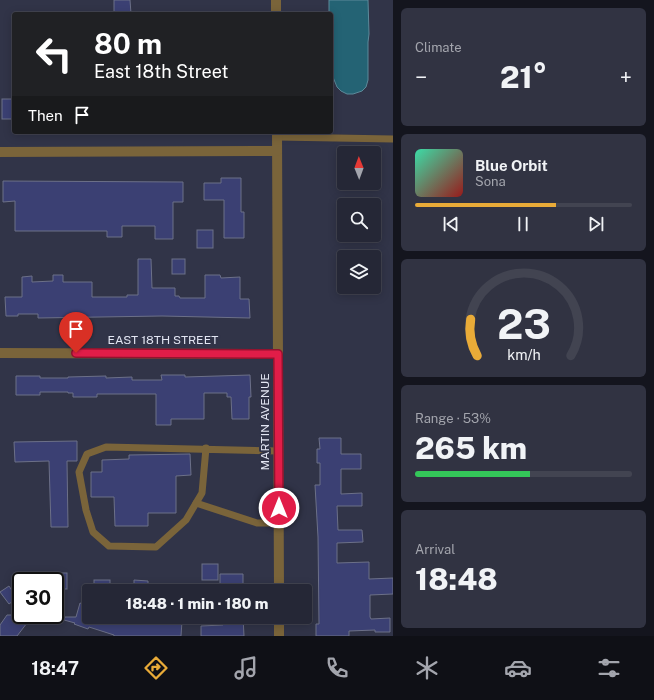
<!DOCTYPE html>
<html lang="en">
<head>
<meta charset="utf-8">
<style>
  body { margin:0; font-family:"Public Sans",sans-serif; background:#313342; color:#f1f3f6; height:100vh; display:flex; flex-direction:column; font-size:15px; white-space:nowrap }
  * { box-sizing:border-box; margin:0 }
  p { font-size:13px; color:#a3a5ad }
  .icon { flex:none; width:22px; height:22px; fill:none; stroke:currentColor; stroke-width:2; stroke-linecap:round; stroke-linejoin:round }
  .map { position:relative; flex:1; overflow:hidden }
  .side { display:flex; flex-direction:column; gap:8px; padding:8px; background:#14151e; width:261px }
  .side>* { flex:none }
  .hud { position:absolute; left:12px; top:12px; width:321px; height:122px; border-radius:4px; box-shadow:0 2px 10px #0003,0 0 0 1px #424451; background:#202124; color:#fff; overflow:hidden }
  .needle { width:26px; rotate:359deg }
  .controls { position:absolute; left:337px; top:146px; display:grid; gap:8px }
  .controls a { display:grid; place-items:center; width:44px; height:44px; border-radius:4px; background:#252736; box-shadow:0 2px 10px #0003,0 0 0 1px #424451; font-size:20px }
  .speed { position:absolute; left:12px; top:572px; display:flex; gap:8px; font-size:20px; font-weight:700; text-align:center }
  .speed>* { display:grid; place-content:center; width:52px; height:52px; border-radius:50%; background:#252736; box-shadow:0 2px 10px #0003,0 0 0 1px #424451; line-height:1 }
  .speed .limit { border:2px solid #111; border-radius:6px; background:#fff; color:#111 }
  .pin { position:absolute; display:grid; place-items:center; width:34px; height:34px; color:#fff; margin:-41px -17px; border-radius:50% 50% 50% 0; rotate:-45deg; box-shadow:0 0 4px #0007 }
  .pin .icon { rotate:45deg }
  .me { position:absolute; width:44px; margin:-22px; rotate:0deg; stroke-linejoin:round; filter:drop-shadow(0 0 3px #0008) }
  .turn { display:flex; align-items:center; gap:14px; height:84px; padding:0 16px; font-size:18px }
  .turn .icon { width:52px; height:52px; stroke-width:2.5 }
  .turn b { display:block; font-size:28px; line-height:34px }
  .then { display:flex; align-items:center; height:38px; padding:0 16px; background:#0003; gap:8px; font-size:15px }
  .big { font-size:30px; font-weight:800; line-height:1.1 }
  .side .tile { flex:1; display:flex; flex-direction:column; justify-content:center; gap:6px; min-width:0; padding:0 14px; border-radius:6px; background:#313342 }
  .side .dial { align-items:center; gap:0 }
  .dial svg { height:104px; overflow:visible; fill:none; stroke:#424451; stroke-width:7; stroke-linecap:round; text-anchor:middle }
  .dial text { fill:#f1f3f6; stroke:none }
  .song { display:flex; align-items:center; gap:12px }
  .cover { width:48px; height:48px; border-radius:6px; background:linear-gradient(135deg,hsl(160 70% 55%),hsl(0 70% 35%)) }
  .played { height:4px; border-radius:2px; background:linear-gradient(90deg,#e9ab38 65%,#424451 65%) }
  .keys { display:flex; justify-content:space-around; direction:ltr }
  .heat { display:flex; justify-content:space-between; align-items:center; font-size:22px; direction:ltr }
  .charge { height:6px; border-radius:3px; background:linear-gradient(90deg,#34c759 53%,#424451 0) }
  .trip { position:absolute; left:82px; top:584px; width:230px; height:40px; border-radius:4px; background:#252736; box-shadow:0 2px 10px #0003,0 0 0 1px #424451; font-weight:800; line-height:40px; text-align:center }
  .menu { display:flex; height:64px; justify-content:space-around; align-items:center; background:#0f1016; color:#a3a5ad }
  .menu .icon { width:28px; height:28px }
  .menu .selected { color:#e9ab38 }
  .menu b { font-size:18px; color:#f1f3f6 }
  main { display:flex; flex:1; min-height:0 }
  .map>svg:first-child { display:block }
  .water { fill:#246374; stroke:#5d8a9a }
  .building { fill:#3b4073; stroke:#6c7088 }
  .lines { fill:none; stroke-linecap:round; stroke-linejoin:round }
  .service { stroke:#7a643a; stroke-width:7 }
  .minor { stroke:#7a643a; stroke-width:10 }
  .route-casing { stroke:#92132f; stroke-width:10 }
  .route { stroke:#e11d48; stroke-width:7 }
  .labels { text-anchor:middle; stroke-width:4; stroke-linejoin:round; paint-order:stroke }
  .street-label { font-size:12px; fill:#e3e6f3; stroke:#313448 }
</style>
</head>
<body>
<main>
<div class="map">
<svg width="393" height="636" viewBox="0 0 393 636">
  <rect width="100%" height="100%" fill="#313448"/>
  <path class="water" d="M329 0H368L369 34 368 42V80L366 87 362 91 353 94H347L341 91 337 87 331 72V14H329Z"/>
  <g class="building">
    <path d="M114 0H130L131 14H114Z"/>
    <rect x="2" y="99" width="12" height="20"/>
    <path d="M221 178H241V212H244V238H224V200H204V183H221Z"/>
    <path d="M3 181 183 182V202H173V239H155V226H122V237H107V231H15V201L3 202Z"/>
    <rect x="197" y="230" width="16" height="18"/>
    <path d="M138 259H151L152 288H175V296H179L180 298H205V275H220L221 278 240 277V299H249L250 318 162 316 38 318V314H18V316H6L5 297H22V277L32 276V282L53 281V275H63V282H92V297H127V295H138Z"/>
    <rect x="172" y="259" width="13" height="15"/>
    <path d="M161 375H185V377L250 375 251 397H249V419H232L231 397H227V393H204V419H171V425H156V394H97V397H73V393H68V392H40V395H16V376H40V378H68V377L106 376V378L132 377V380H162Z"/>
    <path d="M319 438H341V454H361V469H341V494L362 493V506H337L338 530H362L363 542 337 543V563L369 562V579L393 578V594L370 595V617L371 619 390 618V632H375V630L349 631V636H316V624H319L318 537 315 485H320V463H317V449H320Z"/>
    <path d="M77 441V461H67L68 527H51L49 461 15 462 14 442Z"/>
    <path d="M190 454 191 475 176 476V513H148V526H115L114 497H91V472H102V460L129 459V455Z"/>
    <rect x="202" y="564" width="16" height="16"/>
    <rect x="55" y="573" width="12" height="16"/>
    <path d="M220 574H243V589L239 590V591H220Z"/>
    <rect x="94" y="580" width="16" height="11"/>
    <path d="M134 580 148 581V591H134Z"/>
    <path d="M9 586 17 598 9 604 0 592Z"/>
    <path d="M80 603 89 606V617H140V621H182L181 636H114V635L89 627 88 629 74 624 75 623 64 620 65 617H76Z"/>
    <path d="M7 615H16L27 623 17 636H0V625Z"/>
    <path d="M223 617H243L244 636H201V626L223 625Z"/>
  </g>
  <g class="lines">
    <g class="service">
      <path d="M277 137 393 139"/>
      <path d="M206 448 202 493 186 520 156 547 109 546 93 532 86 510 79 472 87 454 106 447 279 451"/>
      <path d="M196 503 257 523H279"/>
    </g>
    <g class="minor">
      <path d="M276 14V0"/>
      <path d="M277 132 279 591"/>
      <path d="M0 152 277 151"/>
      <path d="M0 353 278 354"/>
      <path d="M279 617V636"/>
    </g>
  </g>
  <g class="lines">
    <g class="route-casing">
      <path id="route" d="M76 353 278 354 279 508"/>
    </g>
    <use href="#route" class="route"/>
  </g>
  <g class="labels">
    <g class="street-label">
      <text x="163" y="344">EAST 18TH STREET</text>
      <text transform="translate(265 422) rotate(-90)" y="4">MARTIN AVENUE</text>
    </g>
  </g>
</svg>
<div class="controls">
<a><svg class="needle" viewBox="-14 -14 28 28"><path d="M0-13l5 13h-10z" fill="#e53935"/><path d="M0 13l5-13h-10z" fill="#a3a5ad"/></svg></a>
<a><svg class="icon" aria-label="search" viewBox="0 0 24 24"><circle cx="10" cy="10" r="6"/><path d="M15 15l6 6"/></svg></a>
<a><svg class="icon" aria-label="layers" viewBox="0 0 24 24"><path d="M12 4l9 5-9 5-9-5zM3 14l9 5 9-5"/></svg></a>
</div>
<div class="speed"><div class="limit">30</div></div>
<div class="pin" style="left:76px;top:353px;background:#d93025"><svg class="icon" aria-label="arrive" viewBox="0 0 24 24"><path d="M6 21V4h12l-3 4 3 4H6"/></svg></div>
<svg class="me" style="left:279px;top:508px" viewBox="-20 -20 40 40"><circle r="17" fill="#e11d48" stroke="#fff" stroke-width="3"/><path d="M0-11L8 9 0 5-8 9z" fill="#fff"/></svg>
<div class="trip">18:48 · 1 min · 180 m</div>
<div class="hud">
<div class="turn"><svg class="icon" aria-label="left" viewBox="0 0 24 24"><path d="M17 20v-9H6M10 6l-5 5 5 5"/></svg><div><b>80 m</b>East 18th Street</div></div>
<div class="then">Then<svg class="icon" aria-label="arrive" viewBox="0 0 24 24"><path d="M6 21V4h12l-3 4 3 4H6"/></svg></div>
</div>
</div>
<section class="side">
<div class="tile"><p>Climate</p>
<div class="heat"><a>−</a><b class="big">21°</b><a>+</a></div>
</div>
<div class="tile">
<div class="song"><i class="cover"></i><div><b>Blue Orbit</b><p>Sona</p></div></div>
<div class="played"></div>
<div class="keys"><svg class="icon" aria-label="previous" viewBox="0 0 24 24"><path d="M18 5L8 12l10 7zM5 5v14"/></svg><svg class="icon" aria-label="pause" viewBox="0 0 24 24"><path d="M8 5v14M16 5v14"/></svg><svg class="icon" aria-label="next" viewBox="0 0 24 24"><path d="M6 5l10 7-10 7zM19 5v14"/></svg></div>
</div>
<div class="tile dial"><svg viewBox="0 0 100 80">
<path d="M14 69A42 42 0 1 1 86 69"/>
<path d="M14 69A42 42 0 0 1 9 41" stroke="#e9ab38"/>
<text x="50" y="56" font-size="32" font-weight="700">23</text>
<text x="50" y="72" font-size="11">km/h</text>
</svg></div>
<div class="tile"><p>Range · 53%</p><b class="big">265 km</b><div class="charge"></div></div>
<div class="tile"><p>Arrival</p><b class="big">18:48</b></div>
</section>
</main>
<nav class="menu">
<b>18:47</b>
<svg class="icon selected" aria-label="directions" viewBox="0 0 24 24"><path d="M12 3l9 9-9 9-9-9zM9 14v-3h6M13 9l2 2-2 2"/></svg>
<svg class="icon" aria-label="music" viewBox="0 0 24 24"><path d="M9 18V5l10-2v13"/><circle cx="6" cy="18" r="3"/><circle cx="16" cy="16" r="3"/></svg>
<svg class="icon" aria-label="phone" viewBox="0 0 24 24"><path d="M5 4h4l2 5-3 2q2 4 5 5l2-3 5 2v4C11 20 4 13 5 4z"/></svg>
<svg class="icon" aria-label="climate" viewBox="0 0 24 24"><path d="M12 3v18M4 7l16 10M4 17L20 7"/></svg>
<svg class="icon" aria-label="car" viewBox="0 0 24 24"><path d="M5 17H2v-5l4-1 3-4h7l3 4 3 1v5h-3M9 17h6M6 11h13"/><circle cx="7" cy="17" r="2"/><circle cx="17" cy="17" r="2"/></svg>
<svg class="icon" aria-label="filters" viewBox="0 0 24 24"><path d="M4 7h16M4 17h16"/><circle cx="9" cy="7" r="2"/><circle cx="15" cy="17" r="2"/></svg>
</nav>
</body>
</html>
